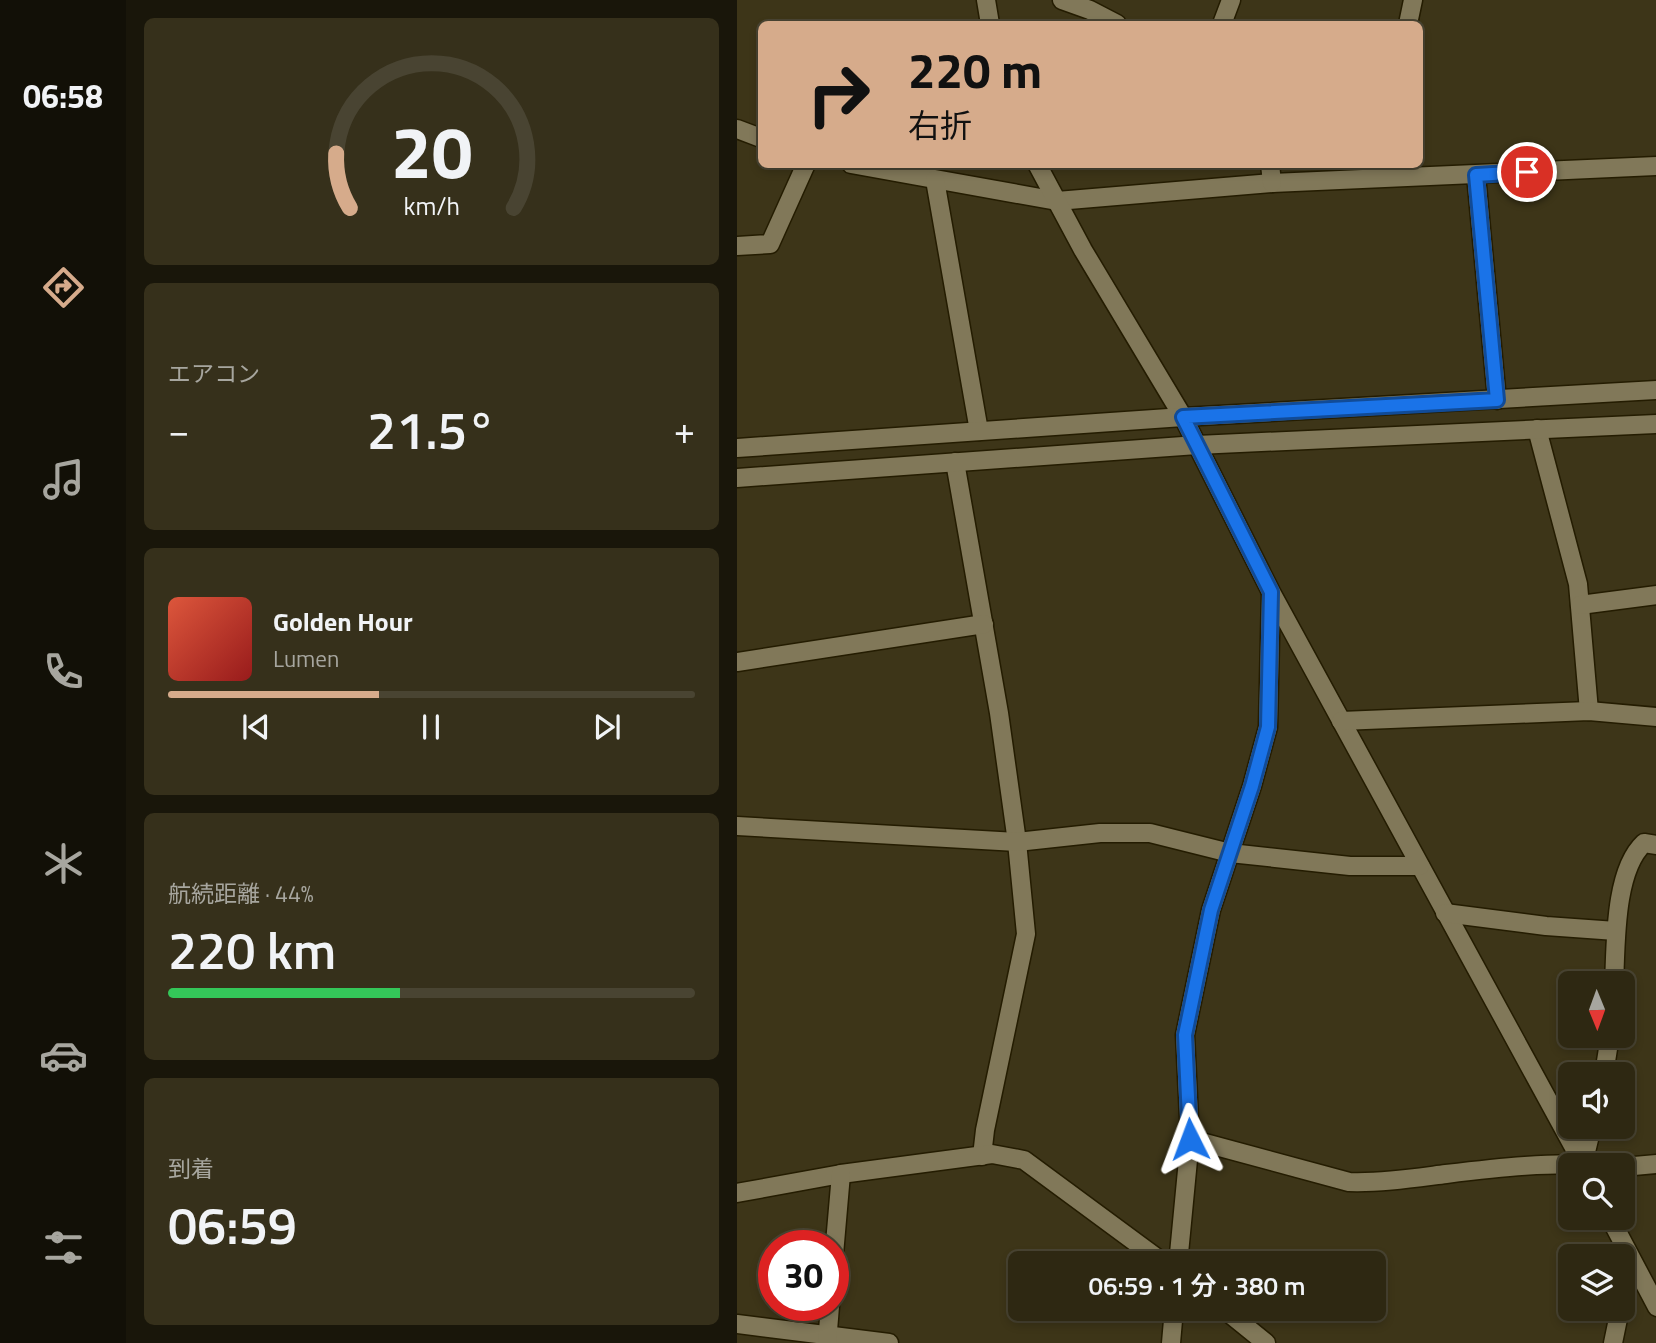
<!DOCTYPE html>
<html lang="ja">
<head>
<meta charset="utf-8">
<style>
  body { margin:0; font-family:"Titillium Web","Noto Sans JP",sans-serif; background:#36301b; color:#f1f3f6; height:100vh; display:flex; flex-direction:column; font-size:26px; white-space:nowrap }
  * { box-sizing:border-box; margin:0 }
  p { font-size:23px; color:#a7a69f }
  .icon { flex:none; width:38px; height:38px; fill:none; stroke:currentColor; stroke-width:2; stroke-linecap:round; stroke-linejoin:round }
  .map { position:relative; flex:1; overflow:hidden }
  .side { display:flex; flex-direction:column; gap:18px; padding:18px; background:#19160a; width:611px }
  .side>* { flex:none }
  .banner { position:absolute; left:21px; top:21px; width:665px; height:147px; border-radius:10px; box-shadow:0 4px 10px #0003,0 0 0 2px #494432; background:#d6ab8b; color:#111; overflow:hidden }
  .needle { width:46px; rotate:179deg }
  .fabs { position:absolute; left:821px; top:971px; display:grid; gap:14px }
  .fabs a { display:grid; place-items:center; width:77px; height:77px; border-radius:10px; background:#2e2812; box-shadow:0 4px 10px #0003,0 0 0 2px #494432; font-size:35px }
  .speed { position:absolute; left:21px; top:1230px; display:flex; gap:14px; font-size:35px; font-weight:700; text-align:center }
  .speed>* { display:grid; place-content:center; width:91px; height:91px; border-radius:50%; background:#2e2812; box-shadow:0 4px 10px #0003,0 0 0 2px #494432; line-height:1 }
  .speed .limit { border:10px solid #d22; background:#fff; color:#111 }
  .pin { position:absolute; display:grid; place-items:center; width:60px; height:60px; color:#fff; margin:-30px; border:4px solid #fff; border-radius:50%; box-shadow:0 2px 7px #0007 }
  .me { position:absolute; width:77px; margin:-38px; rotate:357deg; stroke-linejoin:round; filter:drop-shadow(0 0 5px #0008) }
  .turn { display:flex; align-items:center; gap:24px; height:147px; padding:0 35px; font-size:32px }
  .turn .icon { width:91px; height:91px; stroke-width:2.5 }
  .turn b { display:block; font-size:49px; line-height:60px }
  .big { font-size:52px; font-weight:600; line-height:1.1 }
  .side .tile { flex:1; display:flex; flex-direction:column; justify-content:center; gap:10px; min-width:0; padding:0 24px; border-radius:10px; background:#36301b }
  .side .dial { align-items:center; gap:0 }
  .dial svg { height:182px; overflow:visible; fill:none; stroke:#494432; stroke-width:7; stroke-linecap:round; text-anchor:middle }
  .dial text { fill:#f1f3f6; stroke:none }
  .song { display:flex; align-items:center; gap:21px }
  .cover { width:84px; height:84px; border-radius:10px; background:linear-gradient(135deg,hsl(10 70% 55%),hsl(0 70% 35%)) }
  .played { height:7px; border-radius:4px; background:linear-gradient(90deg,#d6ab8b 40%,#494432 40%) }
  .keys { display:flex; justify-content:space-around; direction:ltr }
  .heat { display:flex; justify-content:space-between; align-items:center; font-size:38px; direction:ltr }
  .charge { height:10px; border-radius:5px; background:linear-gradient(90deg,#34c759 44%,#494432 0) }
  .trip { position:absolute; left:271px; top:1251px; width:378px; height:70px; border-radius:10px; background:#2e2812; box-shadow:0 4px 10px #0003,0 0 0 2px #494432; font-weight:600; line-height:70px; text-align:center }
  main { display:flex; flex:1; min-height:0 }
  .menu { display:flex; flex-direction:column; width:126px; justify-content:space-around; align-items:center; background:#121007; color:#a7a69f }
  .menu .icon { width:49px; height:49px }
  .menu .active { color:#d6ab8b }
  .menu b { font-size:32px; color:#f1f3f6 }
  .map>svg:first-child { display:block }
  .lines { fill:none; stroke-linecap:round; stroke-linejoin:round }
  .minor-casing { stroke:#241c01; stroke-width:21 }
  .minor { stroke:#817859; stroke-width:18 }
  .route-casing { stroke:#114b97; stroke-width:18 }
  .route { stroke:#1a73e8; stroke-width:12 }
</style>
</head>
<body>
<main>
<nav class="menu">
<b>06:58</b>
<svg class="icon active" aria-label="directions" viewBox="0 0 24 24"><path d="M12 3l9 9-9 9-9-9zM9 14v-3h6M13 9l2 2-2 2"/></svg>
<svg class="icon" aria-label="music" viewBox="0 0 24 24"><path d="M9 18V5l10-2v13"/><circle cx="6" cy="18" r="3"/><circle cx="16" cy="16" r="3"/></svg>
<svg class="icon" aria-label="phone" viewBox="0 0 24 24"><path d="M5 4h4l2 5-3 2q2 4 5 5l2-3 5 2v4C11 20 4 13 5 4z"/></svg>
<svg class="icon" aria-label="climate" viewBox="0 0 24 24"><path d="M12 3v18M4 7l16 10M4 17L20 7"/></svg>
<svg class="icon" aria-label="car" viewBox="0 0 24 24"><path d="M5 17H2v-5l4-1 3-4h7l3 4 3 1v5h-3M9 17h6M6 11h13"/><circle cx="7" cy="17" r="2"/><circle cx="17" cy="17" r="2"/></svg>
<svg class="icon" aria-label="filters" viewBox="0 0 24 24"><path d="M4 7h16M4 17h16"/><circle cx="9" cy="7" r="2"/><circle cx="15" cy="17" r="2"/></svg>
</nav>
<section class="side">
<div class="tile dial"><svg viewBox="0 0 100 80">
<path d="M14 69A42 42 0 1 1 86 69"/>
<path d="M14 69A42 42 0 0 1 8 45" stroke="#d6ab8b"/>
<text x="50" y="56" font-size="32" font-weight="700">20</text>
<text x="50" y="72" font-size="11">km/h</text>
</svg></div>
<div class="tile"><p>エアコン</p>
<div class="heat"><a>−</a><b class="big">21.5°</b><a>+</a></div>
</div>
<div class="tile">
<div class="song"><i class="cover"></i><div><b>Golden Hour</b><p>Lumen</p></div></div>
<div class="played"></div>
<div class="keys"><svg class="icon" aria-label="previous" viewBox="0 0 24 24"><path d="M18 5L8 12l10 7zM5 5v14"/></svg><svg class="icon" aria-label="pause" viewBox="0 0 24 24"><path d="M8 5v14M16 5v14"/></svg><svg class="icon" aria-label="next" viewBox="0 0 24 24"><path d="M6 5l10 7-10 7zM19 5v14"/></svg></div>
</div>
<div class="tile"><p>航続距離 · 44%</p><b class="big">220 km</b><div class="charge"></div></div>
<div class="tile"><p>到着</p><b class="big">06:59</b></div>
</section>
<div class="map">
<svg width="920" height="1343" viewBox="0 0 920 1343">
  <rect width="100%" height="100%" fill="#3d3518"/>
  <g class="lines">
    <g class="minor-casing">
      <g id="minor">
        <path d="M249 0 253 24"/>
        <path d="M325 0 353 10 380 24"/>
        <path d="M485 24 494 0"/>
        <path d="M671 24 676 0"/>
        <path d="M0 129 24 138"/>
        <path d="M114 164 320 201 535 183 920 166"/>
        <path d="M300 164 346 250 446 417 534 592 847 1166"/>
        <path d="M533 164 535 183"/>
        <path d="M739 175 760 400"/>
        <path d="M198 180 242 431"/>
        <path d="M0 246 33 244 69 164"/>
        <path d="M800 429 841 584 852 711"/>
        <path d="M0 448 446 417 920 390"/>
        <path d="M218 462 262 713 280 842 289 934 248 1130 245 1156"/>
        <path d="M0 478 460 445 920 424"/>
        <path d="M843 605 920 595"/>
        <path d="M0 662 247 624"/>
        <path d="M604 721 852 711 920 717"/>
        <path d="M0 826 280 842 363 833H413L493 853 613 866H683"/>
        <path d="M708 913 809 926 879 931"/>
        <path d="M877 984C879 944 877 871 907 843L920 845"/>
        <path d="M867 1074 873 1036"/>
        <path d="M453 1139 612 1182C644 1183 677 1178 709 1174 758 1168 818 1161 867 1166"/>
        <path d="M846 1164 855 1127"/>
        <path d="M886 1167 920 1164"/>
        <path d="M0 1193 104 1174 255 1154 287 1160 428 1264"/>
        <path d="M873 1218 920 1307"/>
        <path d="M441 1264 453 1139 448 1035 474 910 515 786 531 727 534 593"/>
        <path d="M96 1266 104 1174"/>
        <path d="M886 1296 889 1279 899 1270"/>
        <path d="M487 1309 529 1343"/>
        <path d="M0 1324 152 1343"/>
        <path d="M90 1343 93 1306"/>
        <path d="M434 1343 437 1309"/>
        <path d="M876 1343 883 1309"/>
      </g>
    </g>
    <use href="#minor" class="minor"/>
  </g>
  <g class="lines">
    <g class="route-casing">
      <path id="route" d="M453 1139 448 1035 474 910 515 786 531 727 534 592 446 417 760 400 739 175 790 172"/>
    </g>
    <use href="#route" class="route"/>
  </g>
</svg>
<div class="fabs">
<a><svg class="needle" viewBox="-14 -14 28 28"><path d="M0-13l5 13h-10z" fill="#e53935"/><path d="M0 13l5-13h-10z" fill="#a7a69f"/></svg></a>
<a><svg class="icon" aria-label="sound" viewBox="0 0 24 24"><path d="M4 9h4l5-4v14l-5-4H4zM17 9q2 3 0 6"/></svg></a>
<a><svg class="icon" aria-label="search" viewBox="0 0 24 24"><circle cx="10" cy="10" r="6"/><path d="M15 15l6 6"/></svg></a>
<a><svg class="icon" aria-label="layers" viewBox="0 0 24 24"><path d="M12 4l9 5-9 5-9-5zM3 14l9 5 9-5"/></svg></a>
</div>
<div class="speed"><div class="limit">30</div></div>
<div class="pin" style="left:790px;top:172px;background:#d93025"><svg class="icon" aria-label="arrive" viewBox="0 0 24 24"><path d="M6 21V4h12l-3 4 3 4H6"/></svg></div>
<svg class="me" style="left:453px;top:1139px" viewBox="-20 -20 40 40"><path d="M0-17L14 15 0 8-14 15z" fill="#1a73e8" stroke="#fff" stroke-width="4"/></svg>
<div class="trip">06:59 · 1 分 · 380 m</div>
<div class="banner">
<div class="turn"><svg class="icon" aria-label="right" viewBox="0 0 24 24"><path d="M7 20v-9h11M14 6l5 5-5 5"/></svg><div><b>220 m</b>右折</div></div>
</div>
</div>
</main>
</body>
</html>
